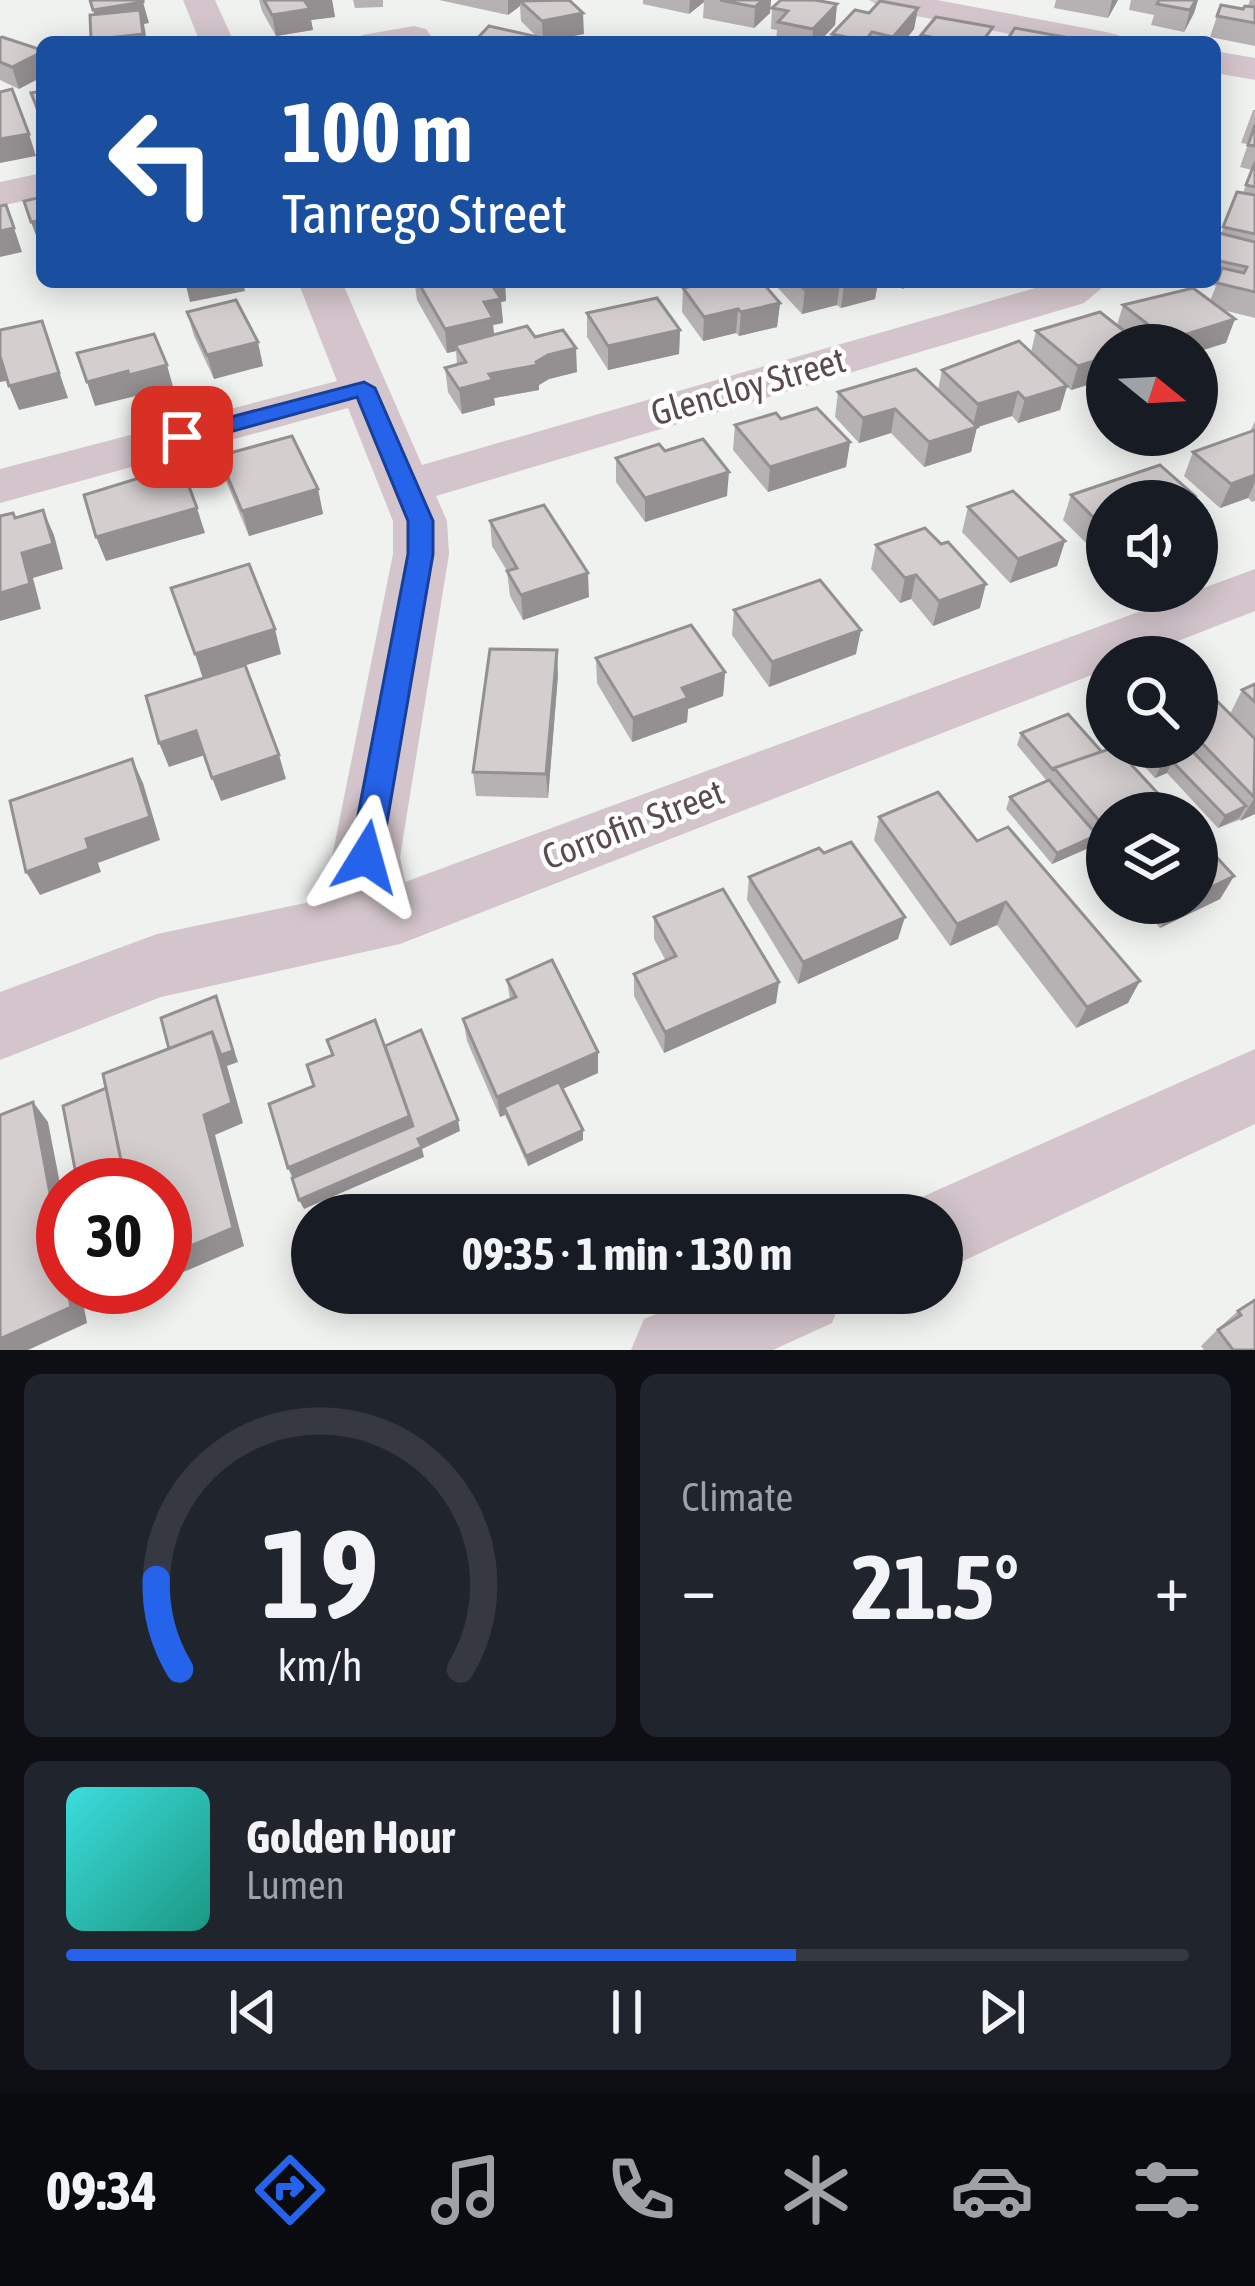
<!DOCTYPE html>
<html lang="en">
<head>
<meta charset="utf-8">
<style>
  body { margin:0; font-family:"Asap Condensed",sans-serif; background:#20242c; color:#f1f3f6; height:100vh; display:flex; flex-direction:column; font-size:45px; white-space:nowrap }
  * { box-sizing:border-box; margin:0 }
  p { font-size:39px; color:#9ea1a6 }
  .icon { flex:none; width:66px; height:66px; fill:none; stroke:currentColor; stroke-width:2; stroke-linecap:round; stroke-linejoin:round }
  .map { position:relative; height:1350px; overflow:hidden }
  .panel { display:flex; flex-direction:column; gap:24px; padding:24px; background:#0d0f14; flex:1 }
  .panel>* { flex:none }
  .guide { position:absolute; left:36px; top:36px; width:1185px; height:252px; border-radius:18px; box-shadow:0 6px 30px #0003; background:#1a4fa0; color:#fff; overflow:hidden }
  .needle { width:78px; rotate:108deg }
  .fabs { position:absolute; left:1086px; top:324px; display:grid; gap:24px }
  .fabs a { display:grid; place-items:center; width:132px; height:132px; border-radius:50%; background:#171b24; box-shadow:0 6px 30px #0003; font-size:60px }
  .speed { position:absolute; left:36px; top:1158px; display:flex; gap:24px; font-size:60px; font-weight:700; text-align:center }
  .speed>* { display:grid; place-content:center; width:156px; height:156px; border-radius:50%; background:#171b24; box-shadow:0 6px 30px #0003; line-height:1 }
  .speed .limit { border:18px solid #d22; background:#fff; color:#111 }
  .pin { position:absolute; display:grid; place-items:center; width:102px; height:102px; color:#fff; margin:-51px; border-radius:24px; box-shadow:0 6px 18px #0006 }
  .me { position:absolute; width:132px; margin:-66px; rotate:8deg; stroke-linejoin:round; filter:drop-shadow(0 0 9px #0008) }
  .turn { display:flex; align-items:center; gap:42px; height:252px; padding:0 48px; font-size:54px }
  .turn .icon { width:156px; height:156px; stroke-width:2.5 }
  .turn b { display:block; font-size:84px; line-height:102px }
  .big { font-size:90px; font-weight:700; line-height:1.1 }
  .panel .card { flex:1; display:flex; flex-direction:column; justify-content:center; gap:18px; min-width:0; padding:0 42px; border-radius:18px; background:#20242c }
  .panel .dial { align-items:center; gap:0 }
  .dial svg { height:312px; overflow:visible; fill:none; stroke:#363941; stroke-width:7; stroke-linecap:round; text-anchor:middle }
  .dial text { fill:#f1f3f6; stroke:none }
  .song { display:flex; align-items:center; gap:36px }
  .cover { width:144px; height:144px; border-radius:18px; background:linear-gradient(135deg,hsl(180 70% 55%),hsl(170 70% 35%)) }
  .played { height:12px; border-radius:6px; background:linear-gradient(90deg,#2563eb 65%,#363941 65%) }
  .keys { display:flex; justify-content:space-around; direction:ltr }
  .heat { display:flex; justify-content:space-between; align-items:center; font-size:66px; direction:ltr }
  .panel .tiles { flex:1; display:grid; gap:24px; grid-template-columns:1fr 1fr }
  .card:last-child { grid-column:span 2 }
  .trip { position:absolute; left:291px; top:1194px; width:672px; height:120px; border-radius:60px; background:#171b24; box-shadow:0 6px 30px #0003; font-weight:700; line-height:120px; text-align:center }
  .dock { display:flex; height:192px; justify-content:space-around; align-items:center; background:#090b0e; color:#9ea1a6 }
  .dock .icon { width:84px; height:84px }
  .dock .active { color:#2563eb }
  .dock b { font-size:54px; color:#f1f3f6 }
  .map>svg:first-child { display:block }
  .lines { fill:none; stroke-linecap:round; stroke-linejoin:round }
  .minor { fill:#d3c5cb; fill-rule:evenodd }
  .wall { fill:#b6b1b2 }
  .shaded-wall { fill:#949091 }
  .building { fill:#d4cecf; stroke:#949091; stroke-width:3 }
  .route { fill:#2563eb; stroke:#184099; stroke-width:3 }
  .labels { text-anchor:middle; stroke-width:9; stroke-linejoin:round; paint-order:stroke }
  .street-label { font-size:36px; fill:#5c4a52; stroke:#fff }
</style>
</head>
<body>
<div class="map">
<svg width="1255" height="1350" viewBox="0 0 1255 1350">
  <rect width="100%" height="100%" fill="#f0f2f0"/>
  <g class="lines">
    <g class="minor">
      <path d="M183 0H215L234 42H200Z"/>
      <path d="M869 0H937L1106 32 1118 35 1123 42H1052L885 10Z"/>
      <path d="M414 26 426 29 431 36 427 42H357L362 35Z"/>
      <path d="M1215 51 1255 58V80L1215 73Z"/>
      <path d="M42 173V197L0 206V182Z"/>
      <path d="M298 282H342L422 465 1056 282H1109L1084 303 436 496 447 521 449 554 400 857 405 882 1255 569V611L1137 657H1107V669L400 944 161 997 0 1060V992L157 934 339 896 332 857 393 554V521L348 408 0 503V469L337 381Z"/>
      <path d="M1255 1049V1124L942 1271V1215H907L913 1201Z"/>
      <path d="M704 1293H844L832 1323 773 1350H631L644 1319Z"/>
    </g>
  </g>
  <g class="wall">
    <path d="M259 0H332L335 17 311 20 313 30 276 36 262 11Z"/>
    <path d="M353 0H383V7L355 8Z"/>
    <path d="M439 0H569L584 34 552 40V42H474L537 37 521 21 520 6 508 15Z"/>
    <path d="M643 0H771L770 13 754 28 703 18 704 2 689 14 643 4Z"/>
    <path d="M781 0H820L837 4 835 25 819 42H776L777 30 771 29 772 8Z"/>
    <path d="M1056 0H1118L1108 18 1054 8Z"/>
    <path d="M1131 0H1198L1194 13 1184 32 1151 25 1154 15 1129 10Z"/>
    <path d="M1250 0H1255V46L1210 37 1217 16 1243 9 1248 6Z"/>
    <path d="M918 8 914 29 904 42H831L832 34 869 13Z"/>
    <path d="M921 35 990 42H920Z"/>
    <path d="M0 38 42 50 19 89 0 80Z"/>
    <path d="M1253 110H1255V318L1223 310 1226 343 1107 345V379L1071 390 1067 387 1060 410 1018 423 1012 416 977 427 971 452 924 467 891 433 859 443 835 417 838 392 938 390 942 370 1031 352 1036 331 1117 325 1123 305 1210 301 1216 286 1200 282H1215V233L1221 234 1237 192 1243 193 1252 170 1240 167 1248 144 1241 143Z"/>
    <path d="M404 282H505L506 301 501 302 503 323 493 325 494 335 535 337 577 372 549 379 539 385V390L494 398 495 405 462 414 448 392 445 368 457 364 456 351 447 353 417 300 415 285 407 287Z"/>
    <path d="M779 282H878L875 299 841 308 837 305 802 314 778 288Z"/>
    <path d="M683 288 780 303 777 327 739 336 736 333 703 341 682 312Z"/>
    <path d="M187 312 263 366 214 379 194 336Z"/>
    <path d="M587 313 680 330 679 354 608 370 587 337Z"/>
    <path d="M781 419 850 442 846 467 768 492 733 450 735 425Z"/>
    <path d="M1255 421V501L1252 502 1248 498 1220 508 1184 476 1193 452 1250 432Z"/>
    <path d="M665 451 727 496 645 522 616 482V458Z"/>
    <path d="M219 456 318 489 323 514 249 536 226 481Z"/>
    <path d="M1071 495 1107 501V549L1096 553 1063 520Z"/>
    <path d="M968 507 1065 541 1057 566 1010 583 962 532Z"/>
    <path d="M490 521 589 597 523 620 510 596 507 571 492 546Z"/>
    <path d="M876 545 980 608 933 626 911 599 900 603 871 569Z"/>
    <path d="M734 610 856 654 769 687 732 635Z"/>
    <path d="M596 658 725 672 723 696 688 709 687 722 632 742 597 683Z"/>
    <path d="M558 675 548 798 476 796 473 772Z"/>
    <path d="M1255 684V814L1218 828 1167 773 1155 778 1127 747H1197V696L1230 714 1242 690Z"/>
    <path d="M1021 733 1107 813V866L1091 847 1052 864 1006 809 1010 797 1047 781 1017 745Z"/>
    <path d="M879 817 977 841 1128 1003 1076 1028 997 925 950 946 874 840Z"/>
    <path d="M1234 876 1220 899 1160 928 1138 903H1197Z"/>
    <path d="M749 877 898 939 798 984 747 900Z"/>
    <path d="M654 917 776 1003 664 1053 634 996V974L666 961 654 939Z"/>
    <path d="M507 980 598 1052V1073L562 1089 583 1130V1140L528 1166 505 1115 500 1117 467 1041 463 1019 510 1000Z"/>
    <path d="M1255 1300V1350H1204L1201 1346 1220 1327 1238 1311Z"/>
  </g>
  <g class="shaded-wall">
    <path d="M304 0H332L335 17 311 20 313 30 276 36 272 15Z"/>
    <path d="M508 0H528L520 1V6L508 15Z"/>
    <path d="M690 0H704V2L689 14Z"/>
    <path d="M758 0H771L770 13 754 28 755 7Z"/>
    <path d="M1112 0H1118L1108 18Z"/>
    <path d="M1196 0H1198L1194 13 1184 32 1190 10Z"/>
    <path d="M143 2 149 23 144 24 147 42H91L99 31 93 10Z"/>
    <path d="M837 4 835 25 819 42H812L813 29Z"/>
    <path d="M918 8 914 29 904 42H892L893 37Z"/>
    <path d="M583 13 584 34 552 40V42H543L542 21Z"/>
    <path d="M42 52V77L19 89 12 67Z"/>
    <path d="M29 134 36 156 0 163V139Z"/>
    <path d="M42 220V245L40 246 31 222Z"/>
    <path d="M14 228 22 252 0 257V231Z"/>
    <path d="M185 282H243L245 291 190 302Z"/>
    <path d="M489 282H505L506 301 501 302 503 323 493 325 495 342 455 345 456 351 447 353 445 329 484 302Z"/>
    <path d="M835 282H840L837 305 802 314 805 290Z"/>
    <path d="M853 282H878L875 299 841 308 844 284Z"/>
    <path d="M903 282H922L902 289Z"/>
    <path d="M780 303 777 327 739 336 741 312Z"/>
    <path d="M738 309 736 333 703 341 704 317Z"/>
    <path d="M1235 319 1226 343 1197 352V345H1166L1168 340Z"/>
    <path d="M42 321 68 398 19 410 9 386Z"/>
    <path d="M680 330 679 354 608 370V346Z"/>
    <path d="M258 342 263 366 214 379 207 355Z"/>
    <path d="M576 348 577 372 549 379 539 385V390L494 398 495 405 462 414 459 389 489 374 536 362 548 355Z"/>
    <path d="M0 356 11 380 0 382Z"/>
    <path d="M1107 357V379L1071 390 1078 366Z"/>
    <path d="M167 365 174 390 137 399 136 396 95 406 87 382 128 371Z"/>
    <path d="M1067 386 1060 410 1018 423 1025 399Z"/>
    <path d="M1018 392 1012 416 972 429 978 404Z"/>
    <path d="M895 409 891 433 859 443 863 418Z"/>
    <path d="M977 427 971 452 924 467 929 442Z"/>
    <path d="M850 442 846 467 768 492 770 467Z"/>
    <path d="M729 472 727 496 645 522V498Z"/>
    <path d="M1255 475V482L1248 498 1220 508 1231 484Z"/>
    <path d="M318 489 323 514 249 536 242 511Z"/>
    <path d="M197 508 205 533 106 561 96 537Z"/>
    <path d="M43 510 54 535 63 569 33 578 41 609 0 621V593Z"/>
    <path d="M1107 528V549L1096 553 1105 529Z"/>
    <path d="M1065 541 1057 566 1010 583 1018 559Z"/>
    <path d="M588 573 589 597 523 620 521 595Z"/>
    <path d="M916 575 911 599 900 603 905 578Z"/>
    <path d="M986 584 980 608 933 626 939 601Z"/>
    <path d="M275 629 281 654 203 679 195 654Z"/>
    <path d="M861 630 856 654 769 687 772 662Z"/>
    <path d="M557 650 558 675 548 798 546 774Z"/>
    <path d="M725 672 723 696 688 709 687 722 632 742 633 718 682 688Z"/>
    <path d="M196 731 205 755 169 767 159 743Z"/>
    <path d="M1183 747H1196L1187 764 1172 761 1167 773 1155 778 1167 754Z"/>
    <path d="M279 755 286 779 221 801 212 778Z"/>
    <path d="M132 759 143 783 160 840 98 863 101 872 40 895 26 872 86 839Z"/>
    <path d="M1255 797V814L1240 821Z"/>
    <path d="M1246 806 1239 818 1218 828 1225 816Z"/>
    <path d="M1097 835 1091 847 1052 864 1057 853Z"/>
    <path d="M1234 876 1220 899 1160 928 1172 905 1177 903H1197V894Z"/>
    <path d="M1006 902 997 925 950 946 957 924Z"/>
    <path d="M905 917 898 939 798 984 803 962Z"/>
    <path d="M1140 981 1128 1003 1076 1028 1087 1007Z"/>
    <path d="M779 982 776 1003 664 1053 665 1032Z"/>
    <path d="M216 996 238 1062 227 1066 243 1123 215 1135 244 1246 165 1280V1257L204 1115Z"/>
    <path d="M598 1052V1073L507 1114 504 1107 505 1115 500 1117 497 1097Z"/>
    <path d="M33 1102 48 1122 63 1199V1263Z"/>
    <path d="M410 1116 416 1136 297 1187 288 1168Z"/>
    <path d="M458 1120 460 1131 422 1149 424 1157 304 1209 299 1200Z"/>
    <path d="M583 1130V1140L528 1166 526 1156Z"/>
    <path d="M67 1287H80L87 1323 28 1350H0V1339Z"/>
  </g>
  <g class="building">
    <path d="M90 0H143V2L93 10Z"/>
    <path d="M264 0H304L310 9 272 15Z"/>
    <path d="M569 0 583 13 542 21 520 1Z"/>
    <path d="M720 0H763L755 7Z"/>
    <path d="M781 0H815L837 4 813 29 778 22 788 11 772 8Z"/>
    <path d="M1159 0H1196L1190 10 1157 4Z"/>
    <path d="M880 1 918 8 893 37 872 32 865 41 832 34 855 10 869 13Z"/>
    <path d="M1221 5 1243 9 1245 6 1255 7V23L1217 16Z"/>
    <path d="M140 10 143 34 91 40 90 15Z"/>
    <path d="M936 17 993 27 982 42H955L921 35Z"/>
    <path d="M489 26 552 40 550 42H474Z"/>
    <path d="M1015 28 1070 38 1067 42H1019L1007 40Z"/>
    <path d="M2 37 42 50V52L12 67 0 62V38Z"/>
    <path d="M12 89 29 134 0 139V92Z"/>
    <path d="M42 91V112L39 113 31 93Z"/>
    <path d="M1255 125V146L1248 145Z"/>
    <path d="M1255 162V187L1246 185Z"/>
    <path d="M1237 192 1255 195V234L1223 227Z"/>
    <path d="M42 197V220L31 222 24 201Z"/>
    <path d="M6 205 14 228 0 231V206Z"/>
    <path d="M1215 232 1255 242V292L1217 283 1222 268 1244 273 1247 267 1215 260Z"/>
    <path d="M418 282H490L501 299 484 302 493 318 445 329Z"/>
    <path d="M711 282H762L780 303 741 312 738 309 704 317 683 288Z"/>
    <path d="M797 282H835L805 290Z"/>
    <path d="M1193 288 1235 319 1168 340 1123 305Z"/>
    <path d="M657 298 680 330 608 346 587 313Z"/>
    <path d="M236 300 258 342 207 355 187 312Z"/>
    <path d="M1100 312 1142 345H1107V357L1078 366 1036 331Z"/>
    <path d="M42 321 59 373 9 386 0 356V330Z"/>
    <path d="M527 326 535 337 563 330 576 348 548 355 536 362 538 365 489 374 493 380 459 389 445 368 466 362 455 345Z"/>
    <path d="M154 334 167 365 129 375 128 371 87 382 77 353Z"/>
    <path d="M1019 341 1067 386 1025 399 1018 392 978 404 942 370Z"/>
    <path d="M916 369 977 427 929 442 895 409 863 418 838 392Z"/>
    <path d="M817 408 850 442 770 467 735 425 776 413 781 419Z"/>
    <path d="M1255 430V475L1231 484 1193 452Z"/>
    <path d="M292 436 318 489 242 511 219 456Z"/>
    <path d="M703 439 729 472 645 498 616 458 659 444 665 451Z"/>
    <path d="M181 465 197 508 96 537 84 495Z"/>
    <path d="M1160 465 1195 496 1181 501H1107V528L1105 529 1071 495Z"/>
    <path d="M1013 491 1065 541 1018 559 968 507Z"/>
    <path d="M544 505 588 573 521 595 507 571 517 568 490 521Z"/>
    <path d="M43 510 53 544 22 553 30 584 0 593V516L13 513 15 518Z"/>
    <path d="M925 528 941 544 948 542 986 584 939 601 916 575 905 578 876 545Z"/>
    <path d="M249 564 275 629 195 654 171 588Z"/>
    <path d="M820 580 861 630 772 662 734 610Z"/>
    <path d="M691 625 725 672 682 688 688 698 633 718 596 658Z"/>
    <path d="M490 649 557 650 546 774 473 772Z"/>
    <path d="M245 665 279 755 212 778 196 731 159 743 146 696Z"/>
    <path d="M1255 684V702L1242 690Z"/>
    <path d="M1208 692 1255 739 1254 797 1199 740 1197 741V696Z"/>
    <path d="M1068 714 1102 752 1053 770 1021 733Z"/>
    <path d="M1115 747 1176 813H1107V830L1054 768Z"/>
    <path d="M1160 747H1183L1167 754Z"/>
    <path d="M1193 752 1246 806 1225 816 1172 761Z"/>
    <path d="M132 759 150 817 86 839 89 849 26 872 10 801Z"/>
    <path d="M1049 780 1097 835 1057 853 1010 797Z"/>
    <path d="M938 792 977 841 1008 827 1140 981 1087 1007 1006 902 957 924 879 817Z"/>
    <path d="M1197 836 1234 876 1197 894Z"/>
    <path d="M851 842 905 917 803 962 749 877 819 848 824 853Z"/>
    <path d="M723 889 779 982 665 1032 634 974 676 956 654 917Z"/>
    <path d="M552 960 598 1052 497 1097 463 1019 516 997 507 980Z"/>
    <path d="M216 996 233 1051 221 1055 212 1032 169 1049 161 1018Z"/>
    <path d="M375 1020 410 1116 288 1168 269 1104 314 1086 307 1065 333 1055 327 1040Z"/>
    <path d="M421 1030 458 1120 418 1139 422 1147 299 1200 292 1178 413 1126 385 1046Z"/>
    <path d="M212 1032 232 1103 204 1115 233 1228 165 1257V1185H126L103 1074Z"/>
    <path d="M559 1082 583 1130 526 1156 504 1107Z"/>
    <path d="M106 1088 126 1185H78L63 1106Z"/>
    <path d="M33 1102 63 1263V1287H67L71 1307 0 1339V1115Z"/>
    <path d="M1255 1300V1350H1233L1218 1330 1241 1315 1238 1311Z"/>
  </g>
  <path class="route" d="M364 382 375 388 433 521V554L381 857 377 866 366 870 355 866 350 857 408 554V521L357 397 182 445 171 437 174 432Z"/>
  <g class="labels">
    <g class="street-label">
      <text transform="translate(748 386) rotate(-16)" y="13">Glencloy Street</text>
      <text transform="translate(633 824) rotate(-21)" y="13">Corrofin Street</text>
    </g>
  </g>
</svg>
<div class="fabs">
<a><svg class="needle" viewBox="-14 -14 28 28"><path d="M0-13l5 13h-10z" fill="#e53935"/><path d="M0 13l5-13h-10z" fill="#9ea1a6"/></svg></a>
<a><svg class="icon" aria-label="sound" viewBox="0 0 24 24"><path d="M4 9h4l5-4v14l-5-4H4zM17 9q2 3 0 6"/></svg></a>
<a><svg class="icon" aria-label="search" viewBox="0 0 24 24"><circle cx="10" cy="10" r="6"/><path d="M15 15l6 6"/></svg></a>
<a><svg class="icon" aria-label="layers" viewBox="0 0 24 24"><path d="M12 4l9 5-9 5-9-5zM3 14l9 5 9-5"/></svg></a>
</div>
<div class="speed"><div class="limit">30</div></div>
<div class="pin" style="left:182px;top:437px;background:#d93025"><svg class="icon" aria-label="arrive" viewBox="0 0 24 24"><path d="M6 21V4h12l-3 4 3 4H6"/></svg></div>
<svg class="me" style="left:366px;top:857px" viewBox="-20 -20 40 40"><path d="M0-17L14 15 0 8-14 15z" fill="#2563eb" stroke="#fff" stroke-width="4"/></svg>
<div class="trip">09:35 · 1 min · 130 m</div>
<div class="guide">
<div class="turn"><svg class="icon" aria-label="left" viewBox="0 0 24 24"><path d="M17 20v-9H6M10 6l-5 5 5 5"/></svg><div><b>100 m</b>Tanrego Street</div></div>
</div>
</div>
<section class="panel">
<div class="tiles">
<div class="card dial"><svg viewBox="0 0 100 80">
<path d="M14 69A42 42 0 1 1 86 69"/>
<path d="M14 69A42 42 0 0 1 8 46" stroke="#2563eb"/>
<text x="50" y="56" font-size="32" font-weight="700">19</text>
<text x="50" y="72" font-size="11">km/h</text>
</svg></div>
<div class="card"><p>Climate</p>
<div class="heat"><a>−</a><b class="big">21.5°</b><a>+</a></div>
</div>
<div class="card">
<div class="song"><i class="cover"></i><div><b>Golden Hour</b><p>Lumen</p></div></div>
<div class="played"></div>
<div class="keys"><svg class="icon" aria-label="previous" viewBox="0 0 24 24"><path d="M18 5L8 12l10 7zM5 5v14"/></svg><svg class="icon" aria-label="pause" viewBox="0 0 24 24"><path d="M8 5v14M16 5v14"/></svg><svg class="icon" aria-label="next" viewBox="0 0 24 24"><path d="M6 5l10 7-10 7zM19 5v14"/></svg></div>
</div>
</div>
</section>
<nav class="dock">
<b>09:34</b>
<svg class="icon active" aria-label="directions" viewBox="0 0 24 24"><path d="M12 3l9 9-9 9-9-9zM9 14v-3h6M13 9l2 2-2 2"/></svg>
<svg class="icon" aria-label="music" viewBox="0 0 24 24"><path d="M9 18V5l10-2v13"/><circle cx="6" cy="18" r="3"/><circle cx="16" cy="16" r="3"/></svg>
<svg class="icon" aria-label="phone" viewBox="0 0 24 24"><path d="M5 4h4l2 5-3 2q2 4 5 5l2-3 5 2v4C11 20 4 13 5 4z"/></svg>
<svg class="icon" aria-label="climate" viewBox="0 0 24 24"><path d="M12 3v18M4 7l16 10M4 17L20 7"/></svg>
<svg class="icon" aria-label="car" viewBox="0 0 24 24"><path d="M5 17H2v-5l4-1 3-4h7l3 4 3 1v5h-3M9 17h6M6 11h13"/><circle cx="7" cy="17" r="2"/><circle cx="17" cy="17" r="2"/></svg>
<svg class="icon" aria-label="filters" viewBox="0 0 24 24"><path d="M4 7h16M4 17h16"/><circle cx="9" cy="7" r="2"/><circle cx="15" cy="17" r="2"/></svg>
</nav>
</body>
</html>
